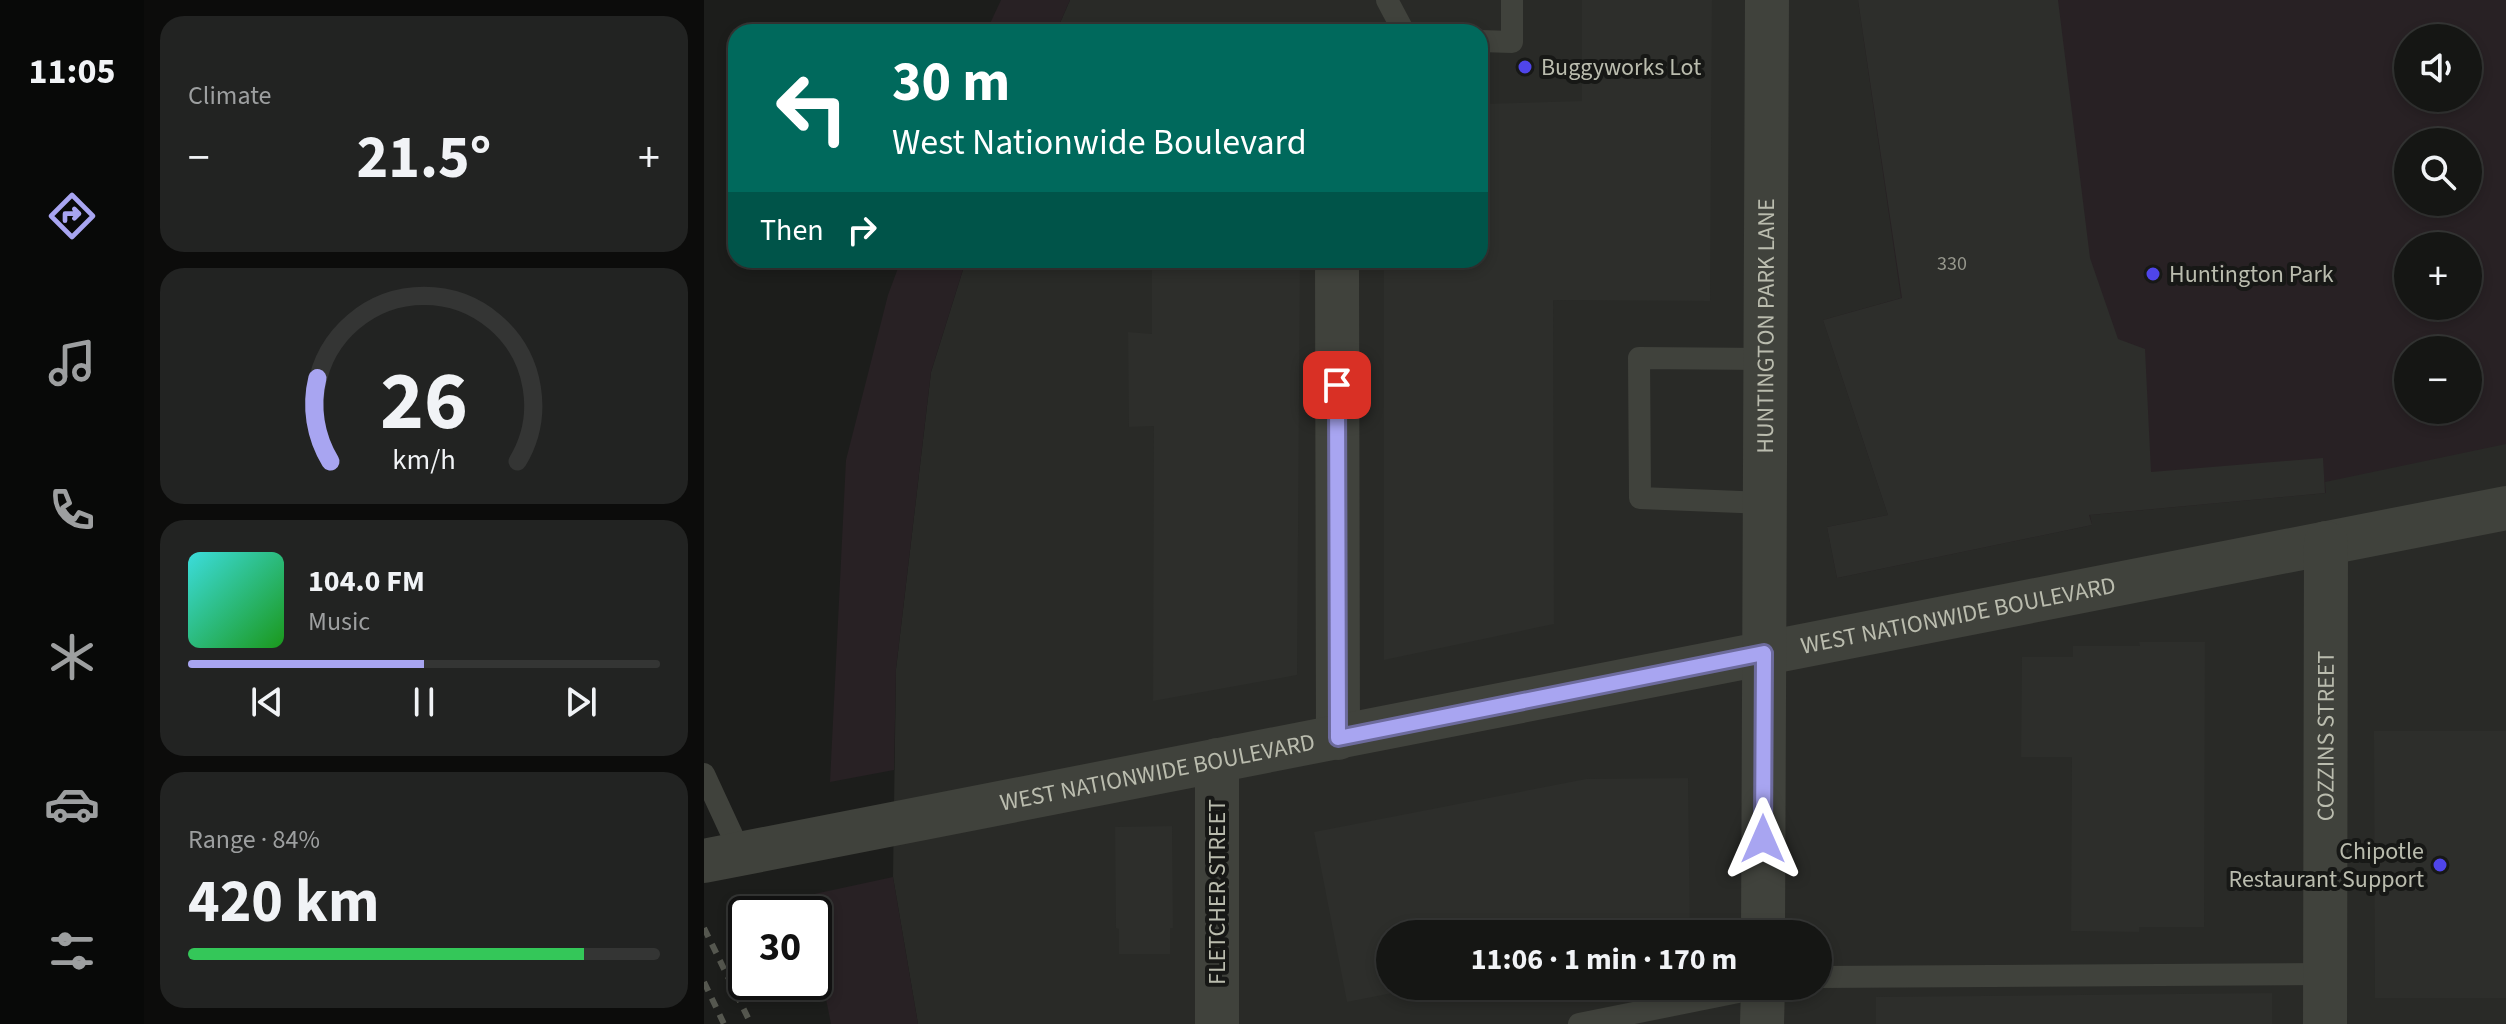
<!DOCTYPE html>
<html lang="en">
<head>
<meta charset="utf-8">
<style>
  body { margin:0; font-family:"Source Sans 3",sans-serif; background:#222322; color:#f1f3f6; height:100vh; display:flex; flex-direction:column; font-size:30px; white-space:nowrap }
  * { box-sizing:border-box; margin:0 }
  p { font-size:26px; color:#9d9fa0 }
  .icon { flex:none; width:44px; height:44px; fill:none; stroke:currentColor; stroke-width:2; stroke-linecap:round; stroke-linejoin:round }
  .map { position:relative; flex:1; overflow:hidden }
  .panel { display:flex; flex-direction:column; gap:16px; padding:16px; background:#0c0c0b; width:560px }
  .panel>* { flex:none }
  .banner { position:absolute; left:24px; top:24px; width:760px; height:244px; border-radius:24px; box-shadow:0 4px 12px #0003,0 0 0 2px #343534; background:#00695c; color:#fff; overflow:hidden }
  .fabs { position:absolute; left:1690px; top:24px; display:grid; gap:16px }
  .fabs a { display:grid; place-items:center; width:88px; height:88px; border-radius:50%; background:#151614; box-shadow:0 4px 12px #0003,0 0 0 2px #343534; font-size:40px }
  .speed { position:absolute; left:24px; top:896px; display:flex; gap:16px; font-size:40px; font-weight:700; text-align:center }
  .speed>* { display:grid; place-content:center; width:104px; height:104px; border-radius:50%; background:#151614; box-shadow:0 4px 12px #0003,0 0 0 2px #343534; line-height:1 }
  .speed .limit { border:4px solid #111; border-radius:12px; background:#fff; color:#111 }
  .pin { position:absolute; display:grid; place-items:center; width:68px; height:68px; color:#fff; margin:-34px; border-radius:16px; box-shadow:0 4px 12px #0006 }
  .me { position:absolute; width:88px; margin:-44px; rotate:0deg; stroke-linejoin:round; filter:drop-shadow(0 0 6px #0008) }
  .turn { display:flex; align-items:center; gap:28px; height:168px; padding:0 32px; font-size:36px }
  .turn .icon { width:104px; height:104px; stroke-width:2.5 }
  .turn b { display:block; font-size:56px; line-height:68px }
  .then { display:flex; align-items:center; height:76px; padding:0 32px; background:#0003; gap:16px; font-size:30px }
  .big { font-size:60px; font-weight:700; line-height:1.1 }
  .panel .widget { flex:1; display:flex; flex-direction:column; justify-content:center; gap:12px; min-width:0; padding:0 28px; border-radius:24px; background:#222322 }
  .panel .dial { align-items:center; gap:0 }
  .dial svg { height:208px; overflow:visible; fill:none; stroke:#343534; stroke-width:7; stroke-linecap:round; text-anchor:middle }
  .dial text { fill:#f1f3f6; stroke:none }
  .song { display:flex; align-items:center; gap:24px }
  .cover { width:96px; height:96px; border-radius:12px; background:linear-gradient(135deg,hsl(180 70% 55%),hsl(120 70% 35%)) }
  .played { height:8px; border-radius:4px; background:linear-gradient(90deg,#a8a5f1 50%,#343534 50%) }
  .keys { display:flex; justify-content:space-around; direction:ltr }
  .heat { display:flex; justify-content:space-between; align-items:center; font-size:44px; direction:ltr }
  .charge { height:12px; border-radius:6px; background:linear-gradient(90deg,#34c759 84%,#343534 0) }
  .trip { position:absolute; left:672px; top:920px; width:456px; height:80px; border-radius:40px; background:#151614; box-shadow:0 4px 12px #0003,0 0 0 2px #343534; font-weight:700; line-height:80px; text-align:center }
  main { display:flex; flex:1; min-height:0 }
  .tabs { display:flex; flex-direction:column; width:144px; justify-content:space-around; align-items:center; background:#080908; color:#9d9fa0 }
  .tabs .icon { width:56px; height:56px }
  .tabs .current { color:#a8a5f1 }
  .tabs b { font-size:36px; color:#f1f3f6 }
  .map>svg:first-child { display:block }
  .built { fill:#292a27; fill-rule:evenodd }
  .green { fill:#282124; fill-rule:evenodd }
  .building { fill:#2d2e2b }
  .lines { fill:none; stroke-linecap:round; stroke-linejoin:round }
  .service { stroke:#40423c; stroke-width:22 }
  .minor { stroke:#40423c; stroke-width:44 }
  .rail { stroke:#55574f; stroke-width:6; stroke-dasharray:10 8; stroke-linecap:butt }
  .route-casing { stroke:#6d6b9d; stroke-width:20 }
  .route { stroke:#a8a5f1; stroke-width:14 }
  .poi-dot { fill:#4f45ea; stroke:#171816; stroke-width:3 }
  .labels { text-anchor:middle; stroke-width:8; stroke-linejoin:round; paint-order:stroke }
  .number-label { font-size:20px; fill:#97988d }
  .poi-label { font-size:24px; fill:#babcae; stroke:#171816; text-anchor:start }
  .street-label { font-size:24px; fill:#babcae; stroke:#171816 }
</style>
</head>
<body>
<main>
<nav class="tabs">
<b>11:05</b>
<svg class="icon current" aria-label="directions" viewBox="0 0 24 24"><path d="M12 3l9 9-9 9-9-9zM9 14v-3h6M13 9l2 2-2 2"/></svg>
<svg class="icon" aria-label="music" viewBox="0 0 24 24"><path d="M9 18V5l10-2v13"/><circle cx="6" cy="18" r="3"/><circle cx="16" cy="16" r="3"/></svg>
<svg class="icon" aria-label="phone" viewBox="0 0 24 24"><path d="M5 4h4l2 5-3 2q2 4 5 5l2-3 5 2v4C11 20 4 13 5 4z"/></svg>
<svg class="icon" aria-label="climate" viewBox="0 0 24 24"><path d="M12 3v18M4 7l16 10M4 17L20 7"/></svg>
<svg class="icon" aria-label="car" viewBox="0 0 24 24"><path d="M5 17H2v-5l4-1 3-4h7l3 4 3 1v5h-3M9 17h6M6 11h13"/><circle cx="7" cy="17" r="2"/><circle cx="17" cy="17" r="2"/></svg>
<svg class="icon" aria-label="filters" viewBox="0 0 24 24"><path d="M4 7h16M4 17h16"/><circle cx="9" cy="7" r="2"/><circle cx="15" cy="17" r="2"/></svg>
</nav>
<section class="panel">
<div class="widget"><p>Climate</p>
<div class="heat"><a>−</a><b class="big">21.5°</b><a>+</a></div>
</div>
<div class="widget dial"><svg viewBox="0 0 100 80">
<path d="M14 69A42 42 0 1 1 86 69"/>
<path d="M14 69A42 42 0 0 1 9 37" stroke="#a8a5f1"/>
<text x="50" y="56" font-size="32" font-weight="700">26</text>
<text x="50" y="72" font-size="11">km/h</text>
</svg></div>
<div class="widget">
<div class="song"><i class="cover"></i><div><b>104.0 FM</b><p>Music</p></div></div>
<div class="played"></div>
<div class="keys"><svg class="icon" aria-label="previous" viewBox="0 0 24 24"><path d="M18 5L8 12l10 7zM5 5v14"/></svg><svg class="icon" aria-label="pause" viewBox="0 0 24 24"><path d="M8 5v14M16 5v14"/></svg><svg class="icon" aria-label="next" viewBox="0 0 24 24"><path d="M6 5l10 7-10 7zM19 5v14"/></svg></div>
</div>
<div class="widget"><p>Range · 84%</p><b class="big">420 km</b><div class="charge"></div></div>
</section>
<div class="map">
<svg width="1802" height="1024" viewBox="0 0 1802 1024">
  <rect width="100%" height="100%" fill="#1c1d1b"/>
  <path class="built" d="M366 0H1802V1024H214L189 877 192 669 227 372 262 260H776V32H352ZM1704 38H1764V98H1704ZM1704 142H1764V202H1704ZM1704 246H1764V306H1704ZM1704 350H1764V410H1704ZM686 934H1114V986H686Z"/>
  <g class="green">
    <path d="M297 0H366L352 32H282Z"/>
    <path d="M1154 0H1802V444L1621 482 1622 493 1386 515 1388 525 1133 578 1123 527 1184 515 1119 320 1197 298ZM1704 38H1764V98H1704ZM1704 142H1764V202H1704ZM1704 246H1764V306H1704ZM1704 350H1764V410H1704Z"/>
    <path d="M197 260H262L227 372 192 669 190 770 126 782 142 460 184 295Z"/>
    <path d="M189 877 214 1024H127L110 938V914H105L101 896Z"/>
  </g>
  <g class="building">
    <path d="M878 0H1008L1006 301 849 300 850 624 680 660V260H776V104L878 101Z"/>
    <path d="M1154 0H1354L1386 258 1414 339 1441 349 1447 472 1619 458 1621 493 1385 515 1388 525 1133 578 1123 527 1184 515 1119 320 1198 298Z"/>
    <path d="M448 260H596L593 675 449 701 450 426 425 427 424 332 448 334Z"/>
    <path d="M1435 642H1501L1500 927H1435V932L1367 931 1368 757H1317L1318 657H1369V646H1436Z"/>
    <path d="M1670 731H1802V998H1671Z"/>
    <path d="M984 778 986 934H686V986H724L643 1002 610 832 882 779Z"/>
    <path d="M468 826 469 928H466V954H415V929L412 928 411 827Z"/>
    <path d="M1568 993V1024H1172V997Z"/>
  </g>
  <g class="lines">
    <g class="service">
      <path d="M683 0 700 32"/>
      <path d="M776 41 808 42V0"/>
      <path d="M1061 503 936 498 935 358 1061 359"/>
      <path d="M0 774 37 854"/>
      <path d="M1114 977 1621 974"/>
      <path d="M875 1024 1059 987"/>
    </g>
    <g class="minor">
      <path d="M633 260 634 738"/>
      <path id="s1" d="M0 861 1802 508"/>
      <path id="s2" d="M1059 934 1063 0"/>
      <path d="M513 1024V760"/>
      <path d="M1058 1024 1059 986"/>
      <path id="s3" d="M1621 1024 1622 543"/>
    </g>
    <g class="rail">
      <path d="M0 928 47 1024"/>
      <path d="M0 982 20 1024"/>
    </g>
  </g>
  <g class="lines">
    <g class="route-casing">
      <path id="route" d="M633 385 634 738 1060 653 1059 839"/>
    </g>
    <use href="#route" class="route"/>
  </g>
  <g class="poi-dot">
    <circle cx="821" cy="67" r="8"/>
    <circle cx="1449" cy="274" r="8"/>
    <circle cx="1736" cy="865" r="8"/>
  </g>
  <g class="labels">
    <g class="number-label">
      <text x="1248" y="270">330</text>
    </g>
    <g class="poi-label">
      <text x="837" y="75">Buggyworks Lot</text>
      <text x="1465" y="282">Huntington Park</text>
      <text x="1720" y="859" text-anchor="end">Chipotle<tspan x="1720" dy="28">Restaurant Support</tspan></text>
    </g>
    <g class="street-label">
      <text dy="8" stroke="none"><textPath href="#s2" startOffset="608">HUNTINGTON PARK LANE</textPath></text>
      <text dy="8" stroke="none"><textPath href="#s1" startOffset="1278">WEST NATIONWIDE BOULEVARD</textPath></text>
      <text dy="8" stroke="none"><textPath href="#s3" startOffset="288">COZZINS STREET</textPath></text>
      <text dy="8" stroke="none"><textPath href="#s1" startOffset="462">WEST NATIONWIDE BOULEVARD</textPath></text>
      <text transform="translate(513 892) rotate(-90)" y="8">FLETCHER STREET</text>
    </g>
  </g>
</svg>
<div class="fabs">
<a><svg class="icon" aria-label="sound" viewBox="0 0 24 24"><path d="M4 9h4l5-4v14l-5-4H4zM17 9q2 3 0 6"/></svg></a>
<a><svg class="icon" aria-label="search" viewBox="0 0 24 24"><circle cx="10" cy="10" r="6"/><path d="M15 15l6 6"/></svg></a>
<a>+</a>
<a>−</a>
</div>
<div class="speed"><div class="limit">30</div></div>
<div class="pin" style="left:633px;top:385px;background:#d93025"><svg class="icon" aria-label="arrive" viewBox="0 0 24 24"><path d="M6 21V4h12l-3 4 3 4H6"/></svg></div>
<svg class="me" style="left:1059px;top:839px" viewBox="-20 -20 40 40"><path d="M0-17L14 15 0 8-14 15z" fill="#a8a5f1" stroke="#fff" stroke-width="4"/></svg>
<div class="trip">11:06 · 1 min · 170 m</div>
<div class="banner">
<div class="turn"><svg class="icon" aria-label="left" viewBox="0 0 24 24"><path d="M17 20v-9H6M10 6l-5 5 5 5"/></svg><div><b>30 m</b>West Nationwide Boulevard</div></div>
<div class="then">Then<svg class="icon" aria-label="right" viewBox="0 0 24 24"><path d="M7 20v-9h11M14 6l5 5-5 5"/></svg></div>
</div>
</div>
</main>
</body>
</html>
